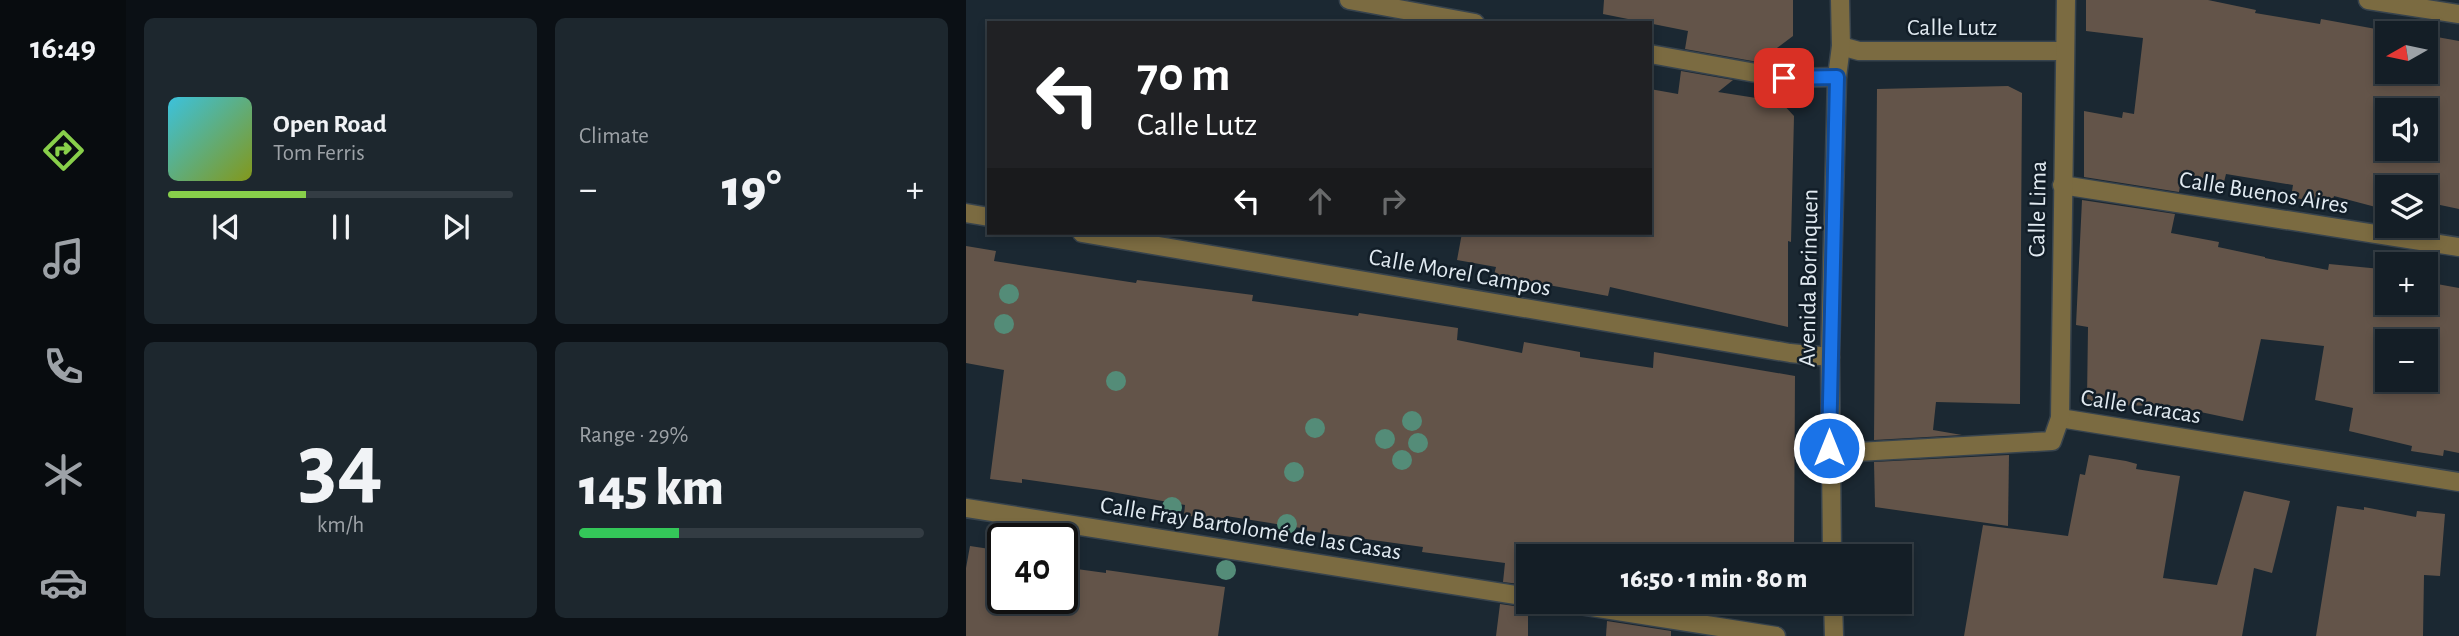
<!DOCTYPE html>
<html lang="en">
<head>
<meta charset="utf-8">
<style>
  body { margin:0; font-family:"Alegreya Sans",sans-serif; background:#1d272e; color:#f1f3f6; height:100vh; display:flex; flex-direction:column; font-size:26px; white-space:nowrap }
  * { box-sizing:border-box; margin:0 }
  p { font-size:23px; color:#9da2a7 }
  .icon { flex:none; width:38px; height:38px; fill:none; stroke:currentColor; stroke-width:2; stroke-linecap:round; stroke-linejoin:round }
  .map { position:relative; flex:1; overflow:hidden }
  .side { display:flex; flex-direction:column; gap:18px; padding:18px; background:#0b1015; width:840px }
  .side>* { flex:none }
  .hud { position:absolute; left:21px; top:21px; width:665px; height:214px; border-radius:0px; box-shadow:0 4px 10px #0003,0 0 0 2px #333c43; background:#202124; color:#fff; overflow:hidden }
  .needle { width:46px; rotate:261deg }
  .controls { position:absolute; left:1409px; top:21px; display:grid; gap:14px }
  .controls a { display:grid; place-items:center; width:63px; height:63px; border-radius:0px; background:#141e26; box-shadow:0 4px 10px #0003,0 0 0 2px #333c43; font-size:35px }
  .speed { position:absolute; left:21px; top:523px; display:flex; gap:14px; font-size:35px; font-weight:700; text-align:center }
  .speed>* { display:grid; place-content:center; width:91px; height:91px; border-radius:50%; background:#141e26; box-shadow:0 4px 10px #0003,0 0 0 2px #333c43; line-height:1 }
  .speed .limit { border:4px solid #111; border-radius:10px; background:#fff; color:#111 }
  .pin { position:absolute; display:grid; place-items:center; width:60px; height:60px; color:#fff; margin:-30px; border-radius:14px; box-shadow:0 4px 10px #0006 }
  .me { position:absolute; width:77px; margin:-38px; rotate:0deg; stroke-linejoin:round; filter:drop-shadow(0 0 5px #0008) }
  .turn { display:flex; align-items:center; gap:24px; height:147px; padding:0 35px; font-size:32px }
  .turn .icon { width:91px; height:91px; stroke-width:2.5 }
  .turn b { display:block; font-size:49px; line-height:60px }
  .lanes { display:flex; align-items:center; height:66px; padding:0 35px; background:#0003; justify-content:center; gap:35px; direction:ltr }
  .lanes .off { opacity:.35 }
  .big { font-size:52px; font-weight:800; line-height:1.1 }
  .side .widget { flex:1; display:flex; flex-direction:column; justify-content:center; gap:10px; min-width:0; padding:0 24px; border-radius:10px; background:#1d272e }
  .side .dial { align-items:center; gap:0 }
  .dial b { font-size:91px; line-height:1 }
  .song { display:flex; align-items:center; gap:21px }
  .cover { width:84px; height:84px; border-radius:10px; background:linear-gradient(135deg,hsl(190 70% 55%),hsl(70 70% 35%)) }
  .played { height:7px; border-radius:4px; background:linear-gradient(90deg,#88cf4a 40%,#333c43 40%) }
  .keys { display:flex; justify-content:space-around; direction:ltr }
  .heat { display:flex; justify-content:space-between; align-items:center; font-size:38px; direction:ltr }
  .charge { height:10px; border-radius:5px; background:linear-gradient(90deg,#34c759 29%,#333c43 0) }
  .side .tiles { flex:1; display:grid; gap:18px; grid-template-columns:repeat(2,1fr) }
  .trip { position:absolute; left:550px; top:544px; width:396px; height:70px; border-radius:0px; background:#141e26; box-shadow:0 4px 10px #0003,0 0 0 2px #333c43; font-weight:800; line-height:70px; text-align:center }
  main { display:flex; flex:1; min-height:0 }
  .dock { display:flex; flex-direction:column; width:126px; justify-content:space-around; align-items:center; background:#080c0f; color:#9da2a7 }
  .dock .icon { width:49px; height:49px }
  .dock .selected { color:#88cf4a }
  .dock b { font-size:32px; color:#f1f3f6 }
  .map>svg:first-child { display:block }
  .building { fill:#635449; fill-rule:evenodd }
  .lines { fill:none; stroke-linecap:round; stroke-linejoin:round }
  .minor-casing { stroke:#37434d; stroke-width:21 }
  .minor { stroke:#7b6b41; stroke-width:18 }
  .tree { fill:#548c78 }
  .route-casing { stroke:#114b97; stroke-width:18 }
  .route { stroke:#1a73e8; stroke-width:12 }
  .labels { text-anchor:middle; stroke-width:5; stroke-linejoin:round; paint-order:stroke }
  .street-label { font-size:24px; fill:#e1eaf1; stroke:#121e28 }
</style>
</head>
<body>
<main>
<nav class="dock">
<b>16:49</b>
<svg class="icon selected" aria-label="directions" viewBox="0 0 24 24"><path d="M12 3l9 9-9 9-9-9zM9 14v-3h6M13 9l2 2-2 2"/></svg>
<svg class="icon" aria-label="music" viewBox="0 0 24 24"><path d="M9 18V5l10-2v13"/><circle cx="6" cy="18" r="3"/><circle cx="16" cy="16" r="3"/></svg>
<svg class="icon" aria-label="phone" viewBox="0 0 24 24"><path d="M5 4h4l2 5-3 2q2 4 5 5l2-3 5 2v4C11 20 4 13 5 4z"/></svg>
<svg class="icon" aria-label="climate" viewBox="0 0 24 24"><path d="M12 3v18M4 7l16 10M4 17L20 7"/></svg>
<svg class="icon" aria-label="car" viewBox="0 0 24 24"><path d="M5 17H2v-5l4-1 3-4h7l3 4 3 1v5h-3M9 17h6M6 11h13"/><circle cx="7" cy="17" r="2"/><circle cx="17" cy="17" r="2"/></svg>
</nav>
<section class="side">
<div class="tiles">
<div class="widget">
<div class="song"><i class="cover"></i><div><b>Open Road</b><p>Tom Ferris</p></div></div>
<div class="played"></div>
<div class="keys"><svg class="icon" aria-label="previous" viewBox="0 0 24 24"><path d="M18 5L8 12l10 7zM5 5v14"/></svg><svg class="icon" aria-label="pause" viewBox="0 0 24 24"><path d="M8 5v14M16 5v14"/></svg><svg class="icon" aria-label="next" viewBox="0 0 24 24"><path d="M6 5l10 7-10 7zM19 5v14"/></svg></div>
</div>
<div class="widget"><p>Climate</p>
<div class="heat"><a>−</a><b class="big">19°</b><a>+</a></div>
</div>
<div class="widget dial"><b>34</b><p>km/h</p></div>
<div class="widget"><p>Range · 29%</p><b class="big">145 km</b><div class="charge"></div></div>
</div>
</section>
<div class="map">
<svg width="1493" height="636" viewBox="0 0 1493 636">
  <rect width="100%" height="100%" fill="#1b2832"/>
  <g class="building">
    <path d="M638 0H827V36L792 62 719 49 722 31 637 14Z"/>
    <path d="M1120 0H1242L1290 10 1289 13 1354 24 1355 19 1410 29V25L1460 33V35L1493 41V209L1460 202V187H1421V210L1368 196 1366 205 1325 197 1327 185 1260 174 1258 182 1216 174 1213 192 1118 177V111L1156 118 1157 112 1168 114 1177 38 1120 31ZM1421 33H1460V72H1421ZM1421 110H1460V149H1421Z"/>
    <path d="M715 71 767 80 752 92 815 102 828 116 825 242 822 241V327L644 287 642 296 528 275 530 267 491 260 496 233H684V89L712 94Z"/>
    <path d="M1042 86 1056 93 1054 404 970 402 967 430 996 435 908 440 911 89Z"/>
    <path d="M1116 200 1209 214 1205 233 1253 242 1252 247 1299 257V258L1362 270 1363 264 1415 269 1414 274 1421 275V303H1460V282L1493 288V453L1478 450 1477 456 1445 451 1446 446 1383 431 1387 408 1349 400 1358 346 1295 339 1277 421 1206 406 1125 405V400L1121 399 1122 327 1110 325ZM1421 341H1460V380H1421Z"/>
    <path d="M0 246 30 251 28 261 170 283 171 280 287 295 286 301 392 316 393 313 492 328 491 340 556 353 558 342 614 352V357L687 368 688 352 829 376 828 556H562V585L537 582 539 563 456 552 457 547 335 530V528L260 516V522L218 515 219 505 134 490 56 479V483L24 479 38 370 0 363Z"/>
    <path d="M1043 455 1042 526 909 507 908 462Z"/>
    <path d="M1123 455 1160 461 1171 464 1170 469 1214 476 1197 578 1251 585 1278 491 1324 501 1306 573 1288 568 1276 636H998L1017 525 1102 536 1114 474 1119 475Z"/>
    <path d="M1371 506 1398 510V507L1450 517 1451 511 1479 514 1474 576 1458 575 1457 636H1350Z"/>
    <path d="M4 546 37 551V598H96V567L140 573V570L259 587 252 636H0V568Z"/>
    <path d="M667 602H707V608Z"/>
    <path d="M753 602H827V612Z"/>
    <path d="M534 604 562 608V636H530Z"/>
    <path d="M641 621 705 631V636H640Z"/>
  </g>
  <g class="lines">
    <g class="minor-casing">
      <g id="minor">
        <path d="M383 0 509 23"/>
        <path d="M1402 0 1493 14"/>
        <path d="M875 46 893 51H1098"/>
        <path d="M684 54 818 78 871 77"/>
        <path d="M1096 185 1493 247"/>
        <path d="M0 213 23 217"/>
        <path d="M116 233 824 353 864 357"/>
        <path d="M1094 418 1493 482"/>
        <path d="M863 448 892 452 1086 441 1094 418 1100 0"/>
        <path d="M0 508 562 597"/>
        <path d="M866 556 864 357 871 77 875 46 874 0"/>
        <path d="M594 602 810 636"/>
        <path d="M867 602 868 636"/>
      </g>
    </g>
    <use href="#minor" class="minor"/>
  </g>
  <g class="tree">
    <circle cx="43" cy="294" r="10"/>
    <circle cx="38" cy="324" r="10"/>
    <circle cx="150" cy="381" r="10"/>
    <circle cx="446" cy="421" r="10"/>
    <circle cx="349" cy="428" r="10"/>
    <circle cx="419" cy="439" r="10"/>
    <circle cx="452" cy="443" r="10"/>
    <circle cx="436" cy="460" r="10"/>
    <circle cx="328" cy="472" r="10"/>
    <circle cx="206" cy="507" r="10"/>
    <circle cx="321" cy="524" r="10"/>
    <circle cx="260" cy="570" r="10"/>
  </g>
  <g class="lines">
    <g class="route-casing">
      <path id="route" d="M818 78 871 77 863 448"/>
    </g>
    <use href="#route" class="route"/>
  </g>
  <g class="labels">
    <g class="street-label">
      <text x="986" y="35">Calle Lutz</text>
      <text transform="translate(1298 192) rotate(9)" y="8">Calle Buenos Aires</text>
      <text transform="translate(1071 209) rotate(-89)" y="8">Calle Lima</text>
      <text transform="translate(494 272) rotate(10)" y="8">Calle Morel Campos</text>
      <text transform="translate(842 278) rotate(-89)" y="8">Avenida Borinquen</text>
      <text transform="translate(1175 406) rotate(9)" y="8">Calle Caracas</text>
      <text transform="translate(285 528) rotate(9)" y="8">Calle Fray Bartolomé de las Casas</text>
    </g>
  </g>
</svg>
<div class="controls">
<a><svg class="needle" viewBox="-14 -14 28 28"><path d="M0-13l5 13h-10z" fill="#e53935"/><path d="M0 13l5-13h-10z" fill="#9da2a7"/></svg></a>
<a><svg class="icon" aria-label="sound" viewBox="0 0 24 24"><path d="M4 9h4l5-4v14l-5-4H4zM17 9q2 3 0 6"/></svg></a>
<a><svg class="icon" aria-label="layers" viewBox="0 0 24 24"><path d="M12 4l9 5-9 5-9-5zM3 14l9 5 9-5"/></svg></a>
<a>+</a>
<a>−</a>
</div>
<div class="speed"><div class="limit">40</div></div>
<div class="pin" style="left:818px;top:78px;background:#d93025"><svg class="icon" aria-label="arrive" viewBox="0 0 24 24"><path d="M6 21V4h12l-3 4 3 4H6"/></svg></div>
<svg class="me" style="left:863px;top:448px" viewBox="-20 -20 40 40"><circle r="17" fill="#1a73e8" stroke="#fff" stroke-width="3"/><path d="M0-11L8 9 0 5-8 9z" fill="#fff"/></svg>
<div class="trip">16:50 · 1 min · 80 m</div>
<div class="hud">
<div class="turn"><svg class="icon" aria-label="left" viewBox="0 0 24 24"><path d="M17 20v-9H6M10 6l-5 5 5 5"/></svg><div><b>70 m</b>Calle Lutz</div></div>
<div class="lanes"><svg class="icon" aria-label="left" viewBox="0 0 24 24"><path d="M17 20v-9H6M10 6l-5 5 5 5"/></svg><svg class="icon off" aria-label="ahead" viewBox="0 0 24 24"><path d="M12 20V5M6 11l6-6 6 6"/></svg><svg class="icon off" aria-label="right" viewBox="0 0 24 24"><path d="M7 20v-9h11M14 6l5 5-5 5"/></svg></div>
</div>
</div>
</main>
</body>
</html>
